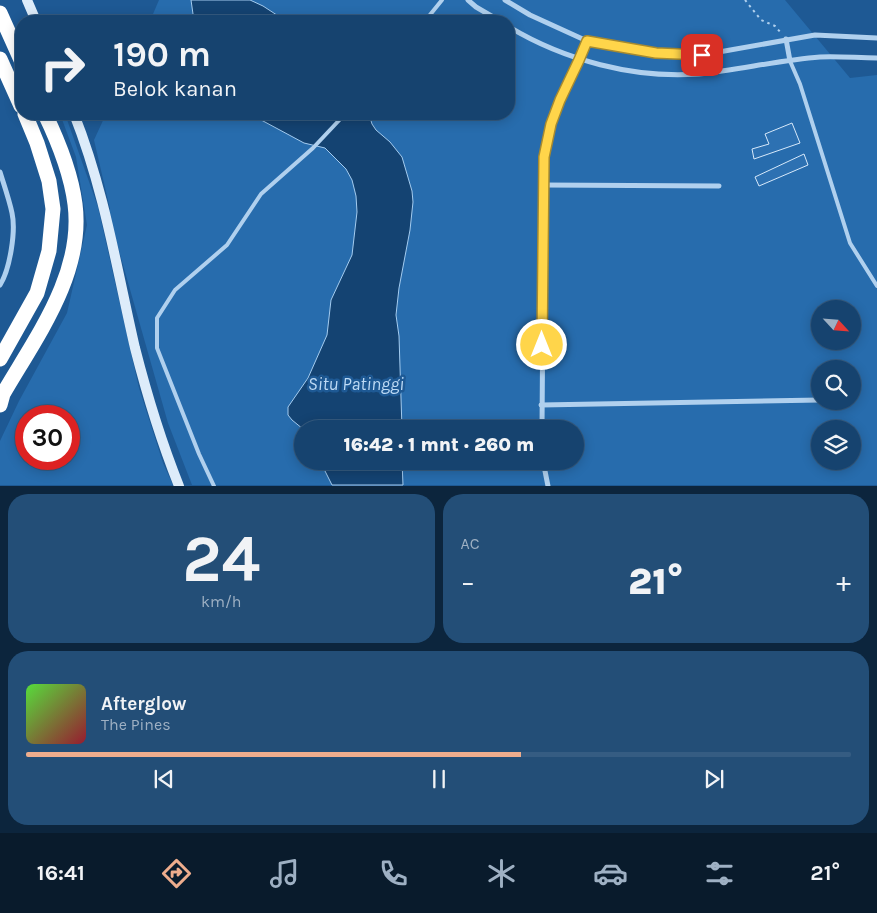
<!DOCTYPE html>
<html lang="id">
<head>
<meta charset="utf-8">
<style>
  body { margin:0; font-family:Karla,sans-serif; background:#234e77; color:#f1f3f6; height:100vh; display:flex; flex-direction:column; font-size:19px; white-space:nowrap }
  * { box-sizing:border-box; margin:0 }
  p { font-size:16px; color:#9eb0c3 }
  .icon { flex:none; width:28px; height:28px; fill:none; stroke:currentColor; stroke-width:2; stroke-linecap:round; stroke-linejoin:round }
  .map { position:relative; height:486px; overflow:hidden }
  .details { display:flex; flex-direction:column; gap:8px; padding:8px; background:#0c253d; flex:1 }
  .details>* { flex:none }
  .guide { position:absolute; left:15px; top:15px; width:500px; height:105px; border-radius:20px; box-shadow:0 2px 12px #0003,0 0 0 1px #355c82; background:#16436f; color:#f1f3f6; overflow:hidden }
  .needle { width:32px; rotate:116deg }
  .tools { position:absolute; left:811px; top:300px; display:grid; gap:10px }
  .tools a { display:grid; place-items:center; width:50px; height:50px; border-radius:50%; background:#16436f; box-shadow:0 2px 12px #0003,0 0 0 1px #355c82; font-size:25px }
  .speed { position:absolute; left:15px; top:405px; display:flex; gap:10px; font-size:25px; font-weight:700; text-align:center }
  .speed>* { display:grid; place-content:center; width:65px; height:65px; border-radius:50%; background:#16436f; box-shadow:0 2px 12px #0003,0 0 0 1px #355c82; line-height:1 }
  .speed .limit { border:8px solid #d22; background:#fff; color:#111 }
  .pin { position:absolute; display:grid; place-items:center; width:42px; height:42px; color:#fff; margin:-21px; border-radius:10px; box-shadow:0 2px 8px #0006 }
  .me { position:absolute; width:55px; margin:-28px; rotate:0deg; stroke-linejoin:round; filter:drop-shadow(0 0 4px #0008) }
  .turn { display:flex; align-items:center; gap:18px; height:105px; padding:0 15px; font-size:22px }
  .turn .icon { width:65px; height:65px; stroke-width:2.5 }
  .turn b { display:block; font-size:35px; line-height:42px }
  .big { font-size:38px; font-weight:800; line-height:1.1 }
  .details .tile { flex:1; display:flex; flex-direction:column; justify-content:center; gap:8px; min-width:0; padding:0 18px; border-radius:20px; background:#234e77 }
  .details .dial { align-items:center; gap:0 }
  .dial b { font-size:65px; line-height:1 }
  .song { display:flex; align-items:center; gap:15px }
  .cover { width:60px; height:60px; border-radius:8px; background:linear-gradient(135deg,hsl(110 70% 55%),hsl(350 70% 35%)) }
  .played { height:5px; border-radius:2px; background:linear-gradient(90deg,#eead8d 60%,#355c82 60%) }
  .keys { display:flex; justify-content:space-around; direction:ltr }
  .heat { display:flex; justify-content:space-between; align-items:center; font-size:28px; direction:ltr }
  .details .tiles { flex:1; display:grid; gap:8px; grid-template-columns:1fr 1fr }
  .tile:last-child { grid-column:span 2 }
  .trip { position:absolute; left:294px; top:420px; width:290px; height:50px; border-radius:25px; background:#16436f; box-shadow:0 2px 12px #0003,0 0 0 1px #355c82; font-weight:800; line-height:50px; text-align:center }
  .tabs { display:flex; height:80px; justify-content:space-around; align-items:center; background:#091b2c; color:#9eb0c3 }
  .tabs .icon { width:35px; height:35px }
  .tabs .active { color:#eead8d }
  .tabs b { font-size:22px; color:#f1f3f6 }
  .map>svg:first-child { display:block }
  .green { fill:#276cad; fill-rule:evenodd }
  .water { fill:#144372; stroke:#a4ccf0 }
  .building { fill:#2d71b2; stroke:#d7e9fa }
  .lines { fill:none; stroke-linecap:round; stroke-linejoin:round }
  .path { stroke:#b0d0ee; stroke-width:2; stroke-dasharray:2.5 4; stroke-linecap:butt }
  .lane { stroke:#b0d0ee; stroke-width:4 }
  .street { stroke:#b0d0ee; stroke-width:5 }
  .secondary { stroke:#ddecfa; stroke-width:10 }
  .highway { stroke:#fff; stroke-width:15 }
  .route-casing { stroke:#a68a30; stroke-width:12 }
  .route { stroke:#ffd54a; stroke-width:9 }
  .labels { text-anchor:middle; stroke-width:5; stroke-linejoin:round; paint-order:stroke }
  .water-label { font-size:18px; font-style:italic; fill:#bddaf5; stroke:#1e5994 }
</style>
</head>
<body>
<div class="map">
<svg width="877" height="486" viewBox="0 0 877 486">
  <rect width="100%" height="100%" fill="#1e5994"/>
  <g class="green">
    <path d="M159 0H785L850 78 877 75V485H192L168 423 108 212 110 209 94 140 106 114H509V21H150ZM820 309H852V341H820ZM820 369H852V401H820ZM302 429H575V461H302ZM820 429H852V461H820Z"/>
    <path d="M60 114H65L98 207 139 388 163 463 173 485H0V441L19 401 67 313 87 225 76 157ZM69 416V459H26V416Z"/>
  </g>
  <g class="water">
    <path d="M250 0 263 6 286 21H194L191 0Z"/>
    <path d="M250 114H369L372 124 376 130 390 142 402 157 412 191 413 202 410 230 399 288 396 315 399 336 402 429H303L292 420 288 415V407L308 378 327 335 331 300 352 255 357 212 356 196 352 180 346 169 325 148 304 143Z"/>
    <path d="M320 461H402L403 485H332Z"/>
  </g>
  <g class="building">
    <path d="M792 123 800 143 754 159 752 149 769 144 765 134Z"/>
    <path d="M804 154 808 165 759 186 755 177Z"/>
  </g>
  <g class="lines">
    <path class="path" d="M745 0 761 20 775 26 781 33"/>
    <g class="lane">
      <path d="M425 21 442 0"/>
      <path d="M790 61 800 84 850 243 877 286"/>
      <path d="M214 486 199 454 157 348V318L175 290 227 245 261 194 313 148 345 114"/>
    </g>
    <g class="street">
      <path d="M468 0 476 7 500 21"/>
      <path d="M505 0 530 15 587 41 656 53 702 55 815 35 877 38"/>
      <path d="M509 27C564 60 634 79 699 74 739 70 779 60 820 57 839 56 858 58 877 58"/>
      <path d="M786 39 790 61"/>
      <path d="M0 172C4 185 9 199 12 213 16 231 10 269 0 285"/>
      <path d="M543 185 719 186"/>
      <path d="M541 405 820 400"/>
      <path d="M542 429 544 157C548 137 552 118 560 99 569 80 579 61 587 41"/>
      <path d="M543 461 548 486"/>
    </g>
    <g class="secondary">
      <path d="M27 0 36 21"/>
      <path d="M74 114C104 189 117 270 135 348 147 395 161 441 179 486"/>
    </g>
    <g class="highway">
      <path d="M0 13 21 60"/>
      <path d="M0 59 21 106"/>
      <path d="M0 359 37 293 49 251 53 209 49 181 37 143 25 114"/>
      <path d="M0 405 3 394C36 337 84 274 75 204 71 173 59 143 45 114"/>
    </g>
  </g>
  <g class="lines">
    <g class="route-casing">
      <path id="route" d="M542 345 544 157 551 124 560 100 579 60 587 41 656 53 702 55"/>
    </g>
    <use href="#route" class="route"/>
  </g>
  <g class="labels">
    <g class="water-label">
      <text x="356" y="390">Situ Patinggi</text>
    </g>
  </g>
</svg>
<div class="tools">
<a><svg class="needle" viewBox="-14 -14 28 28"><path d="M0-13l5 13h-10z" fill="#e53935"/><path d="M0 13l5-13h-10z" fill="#9eb0c3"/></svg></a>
<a><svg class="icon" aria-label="search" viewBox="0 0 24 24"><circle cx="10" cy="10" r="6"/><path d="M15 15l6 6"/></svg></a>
<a><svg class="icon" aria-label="layers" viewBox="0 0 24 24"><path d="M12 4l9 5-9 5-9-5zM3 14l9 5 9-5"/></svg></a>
</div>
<div class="speed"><div class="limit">30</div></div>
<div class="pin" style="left:702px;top:55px;background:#d93025"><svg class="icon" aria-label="arrive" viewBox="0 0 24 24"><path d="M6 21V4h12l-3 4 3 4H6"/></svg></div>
<svg class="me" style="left:542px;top:345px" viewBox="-20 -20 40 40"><circle r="17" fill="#ffd54a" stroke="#fff" stroke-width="3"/><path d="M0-11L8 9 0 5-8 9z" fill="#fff"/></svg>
<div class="trip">16:42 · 1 mnt · 260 m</div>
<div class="guide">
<div class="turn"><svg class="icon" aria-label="right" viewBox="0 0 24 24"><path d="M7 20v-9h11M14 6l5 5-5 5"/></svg><div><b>190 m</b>Belok kanan</div></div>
</div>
</div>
<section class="details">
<div class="tiles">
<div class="tile dial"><b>24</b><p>km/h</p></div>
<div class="tile"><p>AC</p>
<div class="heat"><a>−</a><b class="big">21°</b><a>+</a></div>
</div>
<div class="tile">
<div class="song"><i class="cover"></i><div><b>Afterglow</b><p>The Pines</p></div></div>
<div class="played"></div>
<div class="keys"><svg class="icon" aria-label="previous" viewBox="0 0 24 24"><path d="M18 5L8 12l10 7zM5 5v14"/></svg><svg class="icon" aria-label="pause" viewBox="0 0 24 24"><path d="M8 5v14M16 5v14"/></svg><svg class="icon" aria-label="next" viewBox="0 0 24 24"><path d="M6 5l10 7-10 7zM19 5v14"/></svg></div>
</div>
</div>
</section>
<nav class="tabs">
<b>16:41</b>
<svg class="icon active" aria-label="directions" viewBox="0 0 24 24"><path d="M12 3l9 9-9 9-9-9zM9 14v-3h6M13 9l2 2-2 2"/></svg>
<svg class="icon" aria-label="music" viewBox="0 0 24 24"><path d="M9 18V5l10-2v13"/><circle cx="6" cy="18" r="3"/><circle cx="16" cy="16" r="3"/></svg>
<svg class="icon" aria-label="phone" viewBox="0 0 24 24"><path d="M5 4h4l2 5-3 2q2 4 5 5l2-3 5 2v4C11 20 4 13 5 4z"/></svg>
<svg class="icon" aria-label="climate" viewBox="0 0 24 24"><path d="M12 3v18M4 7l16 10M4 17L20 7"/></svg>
<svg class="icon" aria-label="car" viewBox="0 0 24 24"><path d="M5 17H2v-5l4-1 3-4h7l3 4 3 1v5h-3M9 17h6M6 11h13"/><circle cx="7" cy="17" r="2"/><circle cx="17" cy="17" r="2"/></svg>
<svg class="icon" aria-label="filters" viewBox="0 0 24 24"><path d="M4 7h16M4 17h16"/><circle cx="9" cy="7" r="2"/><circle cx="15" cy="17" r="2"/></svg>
<b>21°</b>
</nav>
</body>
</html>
